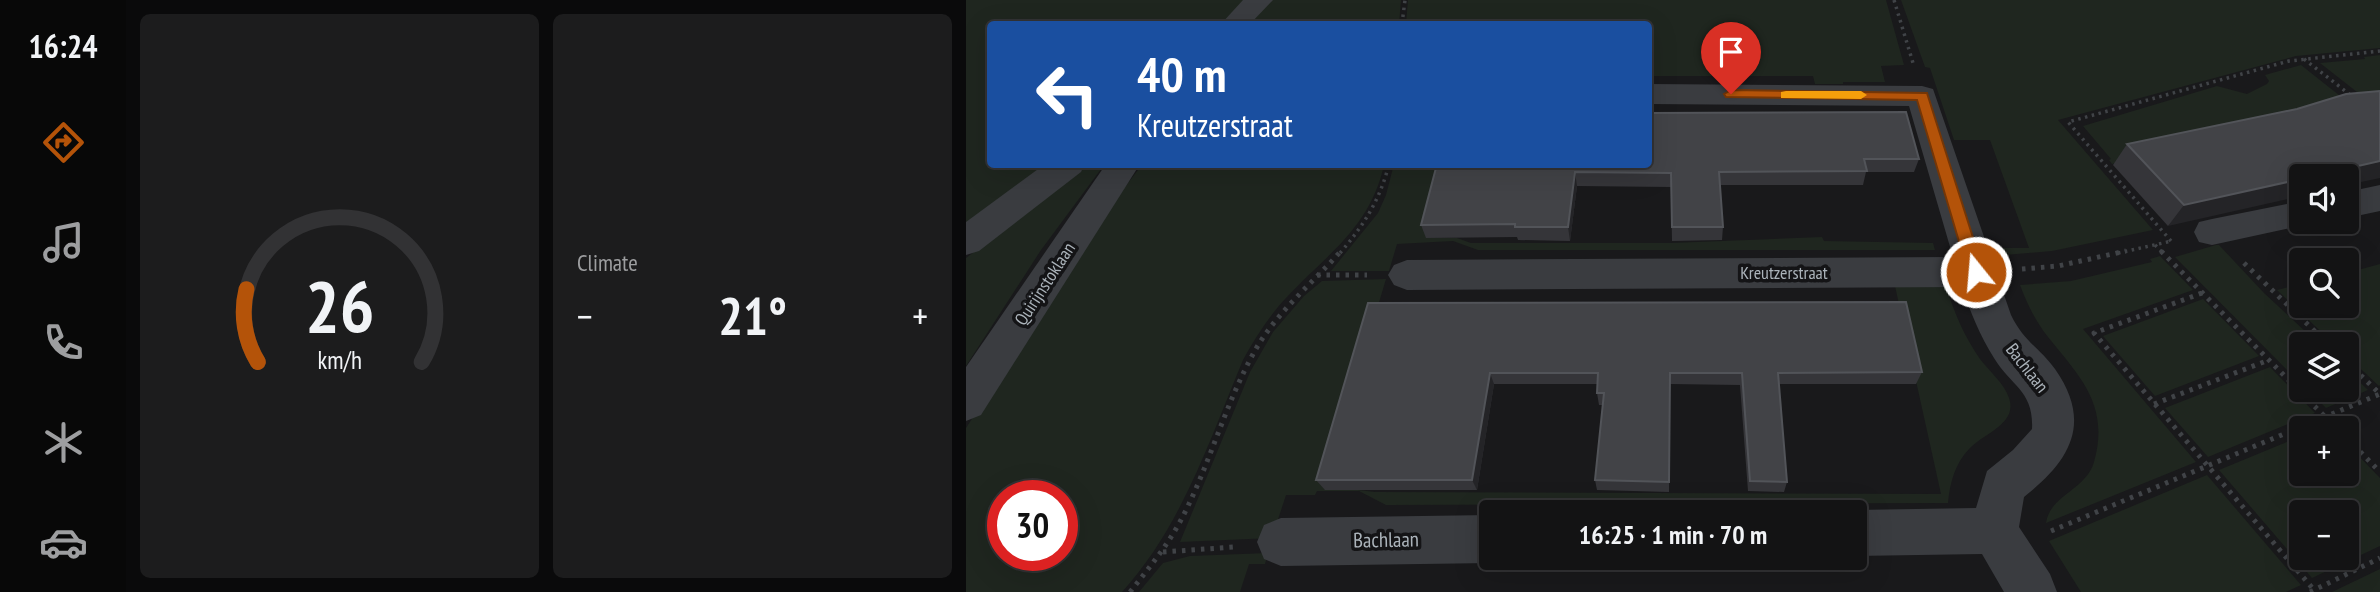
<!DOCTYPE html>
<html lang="en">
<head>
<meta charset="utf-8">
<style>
  body { margin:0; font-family:"PT Sans Narrow",sans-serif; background:#1c1c1d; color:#f1f3f6; height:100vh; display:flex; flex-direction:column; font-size:26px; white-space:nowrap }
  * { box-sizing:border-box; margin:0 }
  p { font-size:23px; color:#9d9ea0 }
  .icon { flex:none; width:38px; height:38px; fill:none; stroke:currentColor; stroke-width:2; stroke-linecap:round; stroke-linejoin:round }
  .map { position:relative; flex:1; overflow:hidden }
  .panel { display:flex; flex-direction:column; gap:14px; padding:14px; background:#0a0a0b; width:840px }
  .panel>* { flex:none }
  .banner { position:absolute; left:21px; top:21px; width:665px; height:147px; border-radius:7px; box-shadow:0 7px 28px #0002,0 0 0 2px #323234; background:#1a4fa0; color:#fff; overflow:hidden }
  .controls { position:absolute; left:1323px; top:164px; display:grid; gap:14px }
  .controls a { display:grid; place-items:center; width:70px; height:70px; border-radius:7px; background:#131314; box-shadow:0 7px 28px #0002,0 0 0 2px #323234; font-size:35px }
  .speed { position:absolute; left:21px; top:480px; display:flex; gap:14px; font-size:35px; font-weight:700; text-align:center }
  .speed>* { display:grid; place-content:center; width:91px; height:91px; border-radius:50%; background:#131314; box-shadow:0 7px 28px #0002,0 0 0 2px #323234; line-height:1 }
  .speed .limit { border:10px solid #d22; background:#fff; color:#111 }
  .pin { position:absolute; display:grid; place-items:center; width:60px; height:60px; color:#fff; margin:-72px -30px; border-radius:50% 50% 50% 0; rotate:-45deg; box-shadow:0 0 7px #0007 }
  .pin .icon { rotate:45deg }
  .me { position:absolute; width:77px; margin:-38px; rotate:343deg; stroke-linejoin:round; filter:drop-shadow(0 0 5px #0008) }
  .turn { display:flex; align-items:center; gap:24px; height:147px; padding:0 35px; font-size:32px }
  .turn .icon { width:91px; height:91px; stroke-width:2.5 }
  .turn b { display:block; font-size:49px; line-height:60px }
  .big { font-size:52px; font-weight:600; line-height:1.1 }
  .panel .tile { flex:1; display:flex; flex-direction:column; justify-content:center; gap:10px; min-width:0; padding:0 24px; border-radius:10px; background:#1c1c1d }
  .panel .dial { align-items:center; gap:0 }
  .dial svg { height:182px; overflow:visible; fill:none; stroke:#323234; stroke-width:7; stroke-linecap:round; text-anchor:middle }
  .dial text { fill:#f1f3f6; stroke:none }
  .heat { display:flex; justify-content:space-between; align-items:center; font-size:38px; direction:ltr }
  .panel .tiles { flex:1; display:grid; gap:14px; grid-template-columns:repeat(2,1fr) }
  .trip { position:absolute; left:513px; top:500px; width:388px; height:70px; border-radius:7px; background:#131314; box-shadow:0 7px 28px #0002,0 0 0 2px #323234; font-weight:600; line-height:70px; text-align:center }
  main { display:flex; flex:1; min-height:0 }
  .tab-bar { display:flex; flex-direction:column; width:126px; justify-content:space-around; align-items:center; background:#080808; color:#9d9ea0 }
  .tab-bar .icon { width:49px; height:49px }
  .tab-bar .current { color:#b45309 }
  .tab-bar b { font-size:32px; color:#f1f3f6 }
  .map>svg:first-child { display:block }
  .green { fill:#1f261f; fill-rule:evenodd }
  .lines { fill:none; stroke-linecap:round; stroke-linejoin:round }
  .path-far1 { stroke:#404347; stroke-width:3.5; stroke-dasharray:2.5 4.5; stroke-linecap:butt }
  .path { stroke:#404347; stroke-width:5; stroke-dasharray:3.5 6; stroke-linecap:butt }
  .minor { fill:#3a3c40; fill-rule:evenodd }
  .tertiary { fill:#3a3c40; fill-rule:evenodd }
  .wall { fill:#353539 }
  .shaded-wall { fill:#242427 }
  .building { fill:#424347; stroke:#525459; stroke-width:2 }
  .route { fill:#b45309; stroke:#753606; stroke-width:2 }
  .slow { fill:#f59e0b }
  .labels { text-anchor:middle; stroke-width:7; stroke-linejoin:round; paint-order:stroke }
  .street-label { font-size:18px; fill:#abb3ba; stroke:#141416 }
  .near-street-label { font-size:21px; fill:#abb3ba; stroke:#141416 }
</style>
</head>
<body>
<main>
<nav class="tab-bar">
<b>16:24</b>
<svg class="icon current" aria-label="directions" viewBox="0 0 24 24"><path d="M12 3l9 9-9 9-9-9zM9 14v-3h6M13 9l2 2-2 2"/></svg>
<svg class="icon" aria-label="music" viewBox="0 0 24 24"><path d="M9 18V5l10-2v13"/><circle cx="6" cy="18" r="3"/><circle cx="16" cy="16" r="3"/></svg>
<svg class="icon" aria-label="phone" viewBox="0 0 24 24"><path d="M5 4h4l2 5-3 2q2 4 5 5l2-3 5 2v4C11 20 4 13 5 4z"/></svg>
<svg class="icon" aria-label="climate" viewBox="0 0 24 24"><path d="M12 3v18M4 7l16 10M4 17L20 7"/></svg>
<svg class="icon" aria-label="car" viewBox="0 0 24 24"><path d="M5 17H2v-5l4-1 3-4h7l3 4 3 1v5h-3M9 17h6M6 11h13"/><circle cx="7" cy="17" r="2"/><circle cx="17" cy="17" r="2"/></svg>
</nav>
<section class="panel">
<div class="tiles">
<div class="tile dial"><svg viewBox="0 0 100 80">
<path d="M14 69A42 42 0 1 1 86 69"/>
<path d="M14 69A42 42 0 0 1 9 37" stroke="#b45309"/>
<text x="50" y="56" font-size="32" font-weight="700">26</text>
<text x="50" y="72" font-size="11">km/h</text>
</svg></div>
<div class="tile"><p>Climate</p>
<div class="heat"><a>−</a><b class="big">21°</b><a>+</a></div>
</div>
</div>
</section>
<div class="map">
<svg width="1414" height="592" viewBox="0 0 1414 592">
  <rect width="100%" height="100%" fill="#19191b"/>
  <g class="green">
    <path d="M0 0H435L433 24H24V164L86 165 0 229Z"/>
    <path d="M442 0H920L938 65 915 66 919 82H877V84H849L847 76H683L682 24H440Z"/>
    <path d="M935 0H1414V48L1330 56 1092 120 1187 230 1086 251 1027 256 1024 247 1026 244 1029 248H1063L1024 140H988L964 68 959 67Z"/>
    <path d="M1414 55V110L1354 63 1399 59 1398 57Z"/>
    <path d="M1335 65 1388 107 1146 164 1143 160 1145 159 1117 126 1251 86 1281 94 1301 84 1303 81 1299 75Z"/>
    <path d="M428 164 479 165 461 238H491L505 243H705L856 237 858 241 967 243 969 250H512L487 241 431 244 423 271H365L412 213 420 195Z"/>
    <path d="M123 165H138L75 250 0 366V258Z"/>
    <path d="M176 165H418C404 228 362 253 320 298 303 316 289 338 277 360 243 441 216 526 156 592H0V428L140 211ZM37 495H96V555H37Z"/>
    <path d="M1250 245H1253L1298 293 1354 345H1335V384L1209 257Z"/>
    <path d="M1194 256 1227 290 1117 329 1230 462 1080 523C1084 495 1120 490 1128 462 1144 405 1114 377 1082 337 1070 322 1061 304 1054 285L1105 281 1186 262 1184 259Z"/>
    <path d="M1414 264V385L1413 386 1381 356V345H1369L1311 290 1335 284V306H1381V273Z"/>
    <path d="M420 279 358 486 409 492 975 494 929 286H980C988 312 998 336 1014 359 1023 371 1038 383 1043 398 1052 424 1018 433 1003 449 989 464 984 482 982 503L420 505 393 491H351L349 495H320L306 538 214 542 284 372 307 332 338 296 356 281Z"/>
    <path d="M1237 299 1293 356 1189 396 1137 336Z"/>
    <path d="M1304 367 1349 413 1242 457 1199 408Z"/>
    <path d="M1381 370 1402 390 1360 408 1342 390H1381Z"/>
    <path d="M1335 436V474H1381V444L1414 478V546L1346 578 1253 470ZM1335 513H1381V558H1335Z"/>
    <path d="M1241 475 1335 585 1320 592H1115L1083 541Z"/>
    <path d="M302 553 299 564H283L274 592H173L197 563 224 556Z"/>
    <path d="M1414 569V592H1366Z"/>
  </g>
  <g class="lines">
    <g class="path-far1">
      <path d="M928 0 947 63"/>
      <path d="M436 24 439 0"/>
      <path d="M1338 59 1387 97"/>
      <path d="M1205 241 1102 122 1323 61 1414 51"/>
      <path d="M1189 245 1197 253"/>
      <path d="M374 253C398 225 414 200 423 164"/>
      <path d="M1152 253 1206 241"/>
    </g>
    <g class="path">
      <path d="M1195 251 1371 429"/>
      <path d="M1278 263 1363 345"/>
      <path d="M1056 269 1092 266 1160 251"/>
      <path d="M351 275H401"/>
      <path d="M1236 293 1128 333 1348 590"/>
      <path d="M1381 362 1413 393"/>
      <path d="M1188 404 1303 360"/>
      <path d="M1381 438 1414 472"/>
      <path d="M1085 531 1414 394"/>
      <path d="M197 552 268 547"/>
      <path d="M164 592C183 568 202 545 216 518 243 466 258 408 286 356 308 314 344 286 375 251"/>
      <path d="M1344 592 1414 558"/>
    </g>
    <g class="minor">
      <path d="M682 84 956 86 967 89 1045 315C1058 342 1074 348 1089 369 1127 423 1104 461 1058 497L1053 527 1084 574 1091 592H1038L1016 554 889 556V513H881L889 510 1010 508 1021 471 1047 450 1066 429C1068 391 1045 386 1028 358 1014 336 1004 311 996 287L441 290 428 285 422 275 428 265 441 260 987 257 943 106 682 104Z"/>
      <path d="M1414 185V211L1381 218V192Z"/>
      <path d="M1335 201V222L1348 223 1246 245 1233 242 1228 232 1233 222 1246 219Z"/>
      <path d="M525 515V558H536L525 563 315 566 298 559 291 542 298 525 315 518Z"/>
    </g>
    <g class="tertiary">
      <path d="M277 0H307L284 24H255Z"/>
      <path d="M79 164H119L115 172 13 251 0 255V222Z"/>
      <path d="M140 164H174L15 415 0 421V367Z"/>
    </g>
  </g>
  <g class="wall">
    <path d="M1331 109 1202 226 1147 165 1161 144Z"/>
    <path d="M682 113 953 159 948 172H900L897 185H754L757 227 756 240 706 241 705 187 611 186 604 241 552 240 551 237 460 238 455 225Z"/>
    <path d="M402 303 956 372 950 384H813L821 482 818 492 782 491 774 385 704 384 703 492 631 490 629 480 637 405H633L631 393 632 384H528L511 490H359L350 480Z"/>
  </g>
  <g class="shaded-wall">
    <path d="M1414 161V178L1381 185V177H1344Z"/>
    <path d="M609 172 611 186 604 241 602 227Z"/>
    <path d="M1335 179V196L1202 226 1218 205Z"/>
    <path d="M524 373 528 384 511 490 506 480Z"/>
  </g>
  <g class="building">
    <path d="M1414 91V161L1344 177H1335V179L1218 205 1161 144 1331 109 1380 94Z"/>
    <path d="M940 112 953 159H898L901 171 753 172 757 227H706L705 173 609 172 602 227H549V224L455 225 471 164H682V113Z"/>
    <path d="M940 302 956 372 812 373 821 482 784 481 776 373H704L703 482 629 480 638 393H631L632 373H524L506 480H350L402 303Z"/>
  </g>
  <path class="route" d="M765 90 961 93 1018 272 1015 276H1004L1002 272 951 100 760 97 758 94Z"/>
  <path class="slow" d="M820 91H895L901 95 895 99 815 98V92Z"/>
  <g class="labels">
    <g class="street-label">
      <text x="818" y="279">Kreutzerstraat</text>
      <text transform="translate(79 284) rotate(-57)" y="6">Quirijnstoklaan</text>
      <text transform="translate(1061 368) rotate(52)" y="6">Bachlaan</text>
    </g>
    <g class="near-street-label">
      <text transform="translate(420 540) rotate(-1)" y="7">Bachlaan</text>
    </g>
  </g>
</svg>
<div class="controls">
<a><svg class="icon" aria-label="sound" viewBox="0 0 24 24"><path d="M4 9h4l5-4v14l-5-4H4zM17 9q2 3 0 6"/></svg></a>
<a><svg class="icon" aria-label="search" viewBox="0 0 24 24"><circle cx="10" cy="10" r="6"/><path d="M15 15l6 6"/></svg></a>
<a><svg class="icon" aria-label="layers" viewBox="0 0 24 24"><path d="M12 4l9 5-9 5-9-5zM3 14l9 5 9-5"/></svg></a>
<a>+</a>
<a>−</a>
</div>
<div class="speed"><div class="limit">30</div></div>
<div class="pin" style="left:765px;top:94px;background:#d93025"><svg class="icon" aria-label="arrive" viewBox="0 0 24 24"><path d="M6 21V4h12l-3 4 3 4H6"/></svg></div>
<svg class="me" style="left:1010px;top:272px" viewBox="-20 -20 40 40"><circle r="17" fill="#b45309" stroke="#fff" stroke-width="3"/><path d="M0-11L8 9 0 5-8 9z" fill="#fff"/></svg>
<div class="trip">16:25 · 1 min · 70 m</div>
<div class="banner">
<div class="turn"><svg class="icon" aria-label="left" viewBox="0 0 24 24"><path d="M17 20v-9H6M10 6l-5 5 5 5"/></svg><div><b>40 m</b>Kreutzerstraat</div></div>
</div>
</div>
</main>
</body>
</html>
